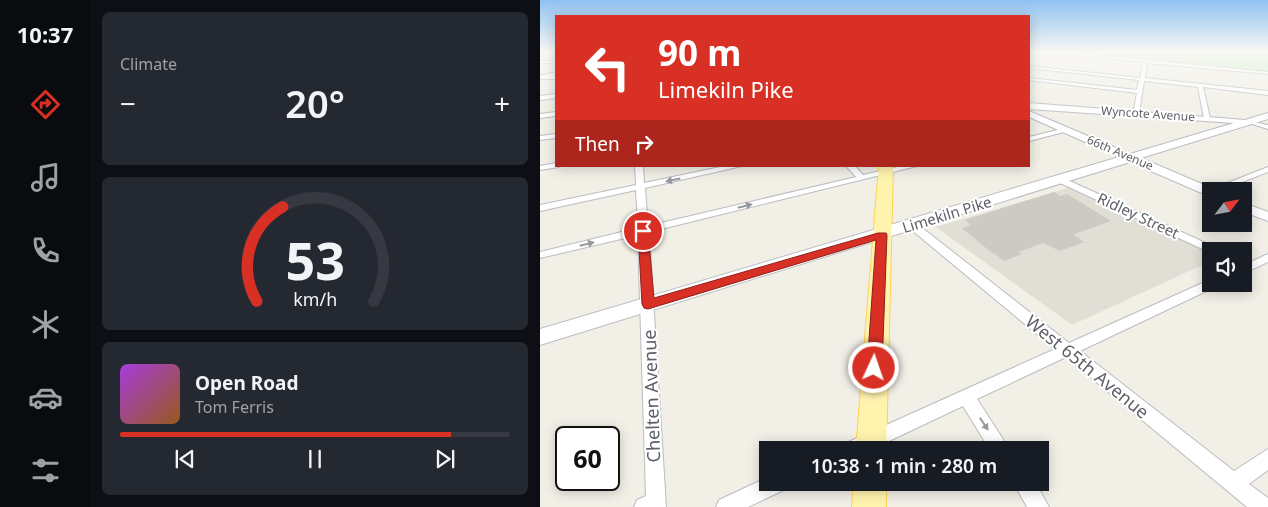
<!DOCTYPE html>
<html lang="en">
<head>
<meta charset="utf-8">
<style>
  body { margin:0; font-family:"Noto Sans",sans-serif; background:#242831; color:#f1f3f6; height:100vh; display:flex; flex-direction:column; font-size:19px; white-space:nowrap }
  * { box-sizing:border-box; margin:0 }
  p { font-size:16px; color:#9ea1a6 }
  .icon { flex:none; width:28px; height:28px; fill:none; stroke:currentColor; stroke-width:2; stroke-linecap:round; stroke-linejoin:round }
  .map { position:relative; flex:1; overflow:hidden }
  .drawer { display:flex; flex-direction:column; gap:12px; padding:12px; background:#0d0f14; width:450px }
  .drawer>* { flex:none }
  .top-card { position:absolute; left:15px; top:15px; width:475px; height:152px; border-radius:0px; box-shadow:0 2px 12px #0003; background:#d93025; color:#fff; overflow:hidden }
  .needle { width:32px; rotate:58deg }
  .tools { position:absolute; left:662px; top:182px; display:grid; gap:10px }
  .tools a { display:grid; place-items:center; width:50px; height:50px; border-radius:0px; background:#171b24; box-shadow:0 2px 12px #0003; font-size:25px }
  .speed { position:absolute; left:15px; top:426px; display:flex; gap:10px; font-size:25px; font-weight:700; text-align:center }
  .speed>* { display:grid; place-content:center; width:65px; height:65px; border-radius:50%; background:#171b24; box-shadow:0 2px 12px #0003; line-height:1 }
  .speed .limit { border:2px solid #111; border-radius:8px; background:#fff; color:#111 }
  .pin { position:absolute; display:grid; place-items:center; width:42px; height:42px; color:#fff; margin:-21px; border:2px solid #fff; border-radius:50%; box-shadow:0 1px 5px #0007 }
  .me { position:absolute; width:55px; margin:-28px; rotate:3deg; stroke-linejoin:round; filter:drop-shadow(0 0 4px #0008) }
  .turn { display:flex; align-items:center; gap:18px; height:105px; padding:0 20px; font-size:22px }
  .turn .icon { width:65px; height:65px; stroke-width:2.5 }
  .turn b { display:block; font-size:35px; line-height:42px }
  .then { display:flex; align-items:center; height:48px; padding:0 20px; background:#0003; gap:10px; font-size:19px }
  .big { font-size:38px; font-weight:600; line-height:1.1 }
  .drawer .card { flex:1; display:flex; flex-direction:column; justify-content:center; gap:8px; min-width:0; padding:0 18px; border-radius:8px; background:#242831 }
  .drawer .dial { align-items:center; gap:0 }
  .dial svg { height:130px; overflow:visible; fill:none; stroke:#363941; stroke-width:7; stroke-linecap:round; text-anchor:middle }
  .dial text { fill:#f1f3f6; stroke:none }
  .song { display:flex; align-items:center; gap:15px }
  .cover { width:60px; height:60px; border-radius:8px; background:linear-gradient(135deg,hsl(280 70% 55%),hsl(30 70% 35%)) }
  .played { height:5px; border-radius:2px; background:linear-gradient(90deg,#d93025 85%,#363941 85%) }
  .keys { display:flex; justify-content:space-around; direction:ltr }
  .heat { display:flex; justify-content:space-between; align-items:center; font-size:28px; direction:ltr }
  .trip { position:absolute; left:219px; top:441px; width:290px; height:50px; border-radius:0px; background:#171b24; box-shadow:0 2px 12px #0003; font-weight:600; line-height:50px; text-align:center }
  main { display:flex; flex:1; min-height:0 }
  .tabs { display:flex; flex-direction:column; width:90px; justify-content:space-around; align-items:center; background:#090b0e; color:#9ea1a6 }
  .tabs .icon { width:35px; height:35px }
  .tabs .on { color:#d93025 }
  .tabs b { font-size:22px; color:#f1f3f6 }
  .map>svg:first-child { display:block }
  .education { fill:#e1ded5 }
  .green { fill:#c1ebc2 }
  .building { fill:#cccac3 }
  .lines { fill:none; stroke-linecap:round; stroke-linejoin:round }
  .street-casing { stroke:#b9bcc1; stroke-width:2 }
  .secondary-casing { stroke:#b9bdc3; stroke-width:2 }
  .primary-casing { stroke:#fed352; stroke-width:2 }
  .street { fill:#fff; fill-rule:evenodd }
  .secondary { fill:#fff; fill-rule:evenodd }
  .primary { fill:#fff4ae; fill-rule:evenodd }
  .oneway { fill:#96999d }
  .route { fill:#d93025; stroke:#8d1f18 }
  .labels { text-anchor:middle; stroke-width:4; stroke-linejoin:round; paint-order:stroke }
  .far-street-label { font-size:12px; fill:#5e6268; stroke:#fff }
  .street-label { font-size:15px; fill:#5e6268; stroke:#fff }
  .near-street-label { font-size:18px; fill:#5e6268; stroke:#fff }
</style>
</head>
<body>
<main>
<nav class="tabs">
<b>10:37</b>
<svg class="icon on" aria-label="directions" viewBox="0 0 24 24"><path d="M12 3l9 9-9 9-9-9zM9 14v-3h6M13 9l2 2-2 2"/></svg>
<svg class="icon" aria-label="music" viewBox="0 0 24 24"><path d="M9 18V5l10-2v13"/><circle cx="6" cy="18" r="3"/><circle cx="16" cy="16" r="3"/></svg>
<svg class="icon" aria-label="phone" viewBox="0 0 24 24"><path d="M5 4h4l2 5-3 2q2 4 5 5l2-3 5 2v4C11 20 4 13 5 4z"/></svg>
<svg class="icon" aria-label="climate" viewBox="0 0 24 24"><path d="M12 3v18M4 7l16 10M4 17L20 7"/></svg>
<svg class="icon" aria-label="car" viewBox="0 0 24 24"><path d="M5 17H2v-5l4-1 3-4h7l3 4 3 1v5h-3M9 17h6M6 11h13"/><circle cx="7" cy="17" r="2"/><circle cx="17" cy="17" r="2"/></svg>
<svg class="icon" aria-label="filters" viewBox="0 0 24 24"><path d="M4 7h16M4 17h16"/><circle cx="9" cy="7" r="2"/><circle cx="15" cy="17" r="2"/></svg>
</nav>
<section class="drawer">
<div class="card"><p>Climate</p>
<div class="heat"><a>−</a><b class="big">20°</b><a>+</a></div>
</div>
<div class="card dial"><svg viewBox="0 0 100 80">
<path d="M14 69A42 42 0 1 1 86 69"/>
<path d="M14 69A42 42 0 0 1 30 11" stroke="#d93025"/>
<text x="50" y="56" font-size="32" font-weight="700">53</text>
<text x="50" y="72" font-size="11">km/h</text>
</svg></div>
<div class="card">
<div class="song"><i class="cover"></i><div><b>Open Road</b><p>Tom Ferris</p></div></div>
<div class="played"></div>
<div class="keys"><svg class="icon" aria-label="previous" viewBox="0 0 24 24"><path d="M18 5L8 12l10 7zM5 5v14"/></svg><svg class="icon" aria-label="pause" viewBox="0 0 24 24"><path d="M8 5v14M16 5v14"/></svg><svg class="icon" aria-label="next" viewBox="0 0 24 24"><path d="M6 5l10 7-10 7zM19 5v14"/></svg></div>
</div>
</section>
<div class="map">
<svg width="728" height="507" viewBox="0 0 728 507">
  <rect width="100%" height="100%" fill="#f1efe6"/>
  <path class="education" d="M528 188 671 253V261L532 325 396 227Z"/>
  <path class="green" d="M542 52H728V72L541 54Z"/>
  <path class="building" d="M514 192 520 196 527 194 571 221 537 233 534 235 544 242 520 251 503 243 479 252 482 254 464 261 454 253H452L422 228 431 225 425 220Z"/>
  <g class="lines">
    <g class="street-casing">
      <g id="street">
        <path d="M3 52H16V54Z"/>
        <path d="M510 52H527L728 72V74L607 63 605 78 728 91V95L663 87 670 118 667 120 664 118 658 87 604 81 599 114 596 116 593 114 597 93 489 80V78L597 90 599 80 489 68V66L600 78 603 62Z"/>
        <rect x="0" y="61" width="16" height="2"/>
        <path d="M16 72V74L0 79V76Z"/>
        <path d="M16 94V98L0 100V96Z"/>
        <path d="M16 112V116L0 118V114Z"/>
        <path d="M709 121 728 125V129L709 123Z"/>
        <path d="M526 128 528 129V131L489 141V137Z"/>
        <path d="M16 134V138L0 140V136Z"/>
        <path d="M16 163V166L19 167 0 170V166Z"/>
        <path d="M95 166H103L104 183 185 166H202L105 188 108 226 316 177 306 166H315L323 175 362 166H377L109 232 126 507H94L97 500 106 496 98 235 0 258V252L98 228 96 190 0 211V205L96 185Z"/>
        <path d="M728 167V172L679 191H671V194L667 191Z"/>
        <path d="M521 177 679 249 681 251H671V253L518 182V178Z"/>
        <path d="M372 222 376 223 529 343 667 281 671 280V284H677L675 287 540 351 694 471 728 449V470L709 484 728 498V507H707L526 357 437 399 470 450H450L423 406 330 450H301L304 444 515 349 368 227 367 225Z"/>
        <path d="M728 254V262L704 273V265Z"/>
        <path d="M228 477V482H249L246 489 208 507H176L179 500Z"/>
        <path d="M473 482H495L509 507H487Z"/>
      </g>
    </g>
    <g class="secondary-casing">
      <g id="secondary">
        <rect x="0" y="75" width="16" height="4"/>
        <path d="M489 103 705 120 728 113V119L601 158 676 190 671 191V197L590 162 0 345V329L579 157 489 117V111L590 154 694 123 489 109Z"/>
        <path d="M704 203 728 212V221L704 212Z"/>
      </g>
    </g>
    <g class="primary-casing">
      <g id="primary">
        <path d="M339 166H353L346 450H316Z"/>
        <path d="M314 482H346V507H312Z"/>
      </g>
    </g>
    <use href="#street" class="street"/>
    <use href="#secondary" class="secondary"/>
    <use href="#primary" class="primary"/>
  </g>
  <defs><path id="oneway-solid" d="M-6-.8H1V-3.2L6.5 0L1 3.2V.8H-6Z" transform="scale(1.25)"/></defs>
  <g class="oneway">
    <use href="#oneway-solid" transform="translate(133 180) rotate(168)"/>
    <use href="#oneway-solid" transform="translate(205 206) rotate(-14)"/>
    <use href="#oneway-solid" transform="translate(47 244) rotate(-14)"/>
    <use href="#oneway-solid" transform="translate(444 424) rotate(56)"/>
  </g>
  <linearGradient id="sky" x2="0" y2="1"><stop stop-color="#8fc2f1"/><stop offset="0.42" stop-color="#f9f8f4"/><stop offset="1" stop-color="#f9f8f4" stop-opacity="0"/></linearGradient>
  <rect width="728" height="123" fill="url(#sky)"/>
  <path class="route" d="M103 227 108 231 114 298 338 233H346L347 235 342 368 340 373 334 375 329 373 327 368 336 240 108 309 104 308 102 304 98 231Z"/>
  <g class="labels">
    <g class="far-street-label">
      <text transform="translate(608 114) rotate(4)" y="4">Wyncote Avenue</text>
      <text transform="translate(580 153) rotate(23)" y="4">66th Avenue</text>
    </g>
    <g class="street-label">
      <text transform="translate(407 215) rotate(-17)" y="5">Limekiln Pike</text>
      <text transform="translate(598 216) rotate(25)" y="5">Ridley Street</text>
    </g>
    <g class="near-street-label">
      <text transform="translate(547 367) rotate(39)" y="6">West 65th Avenue</text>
      <text transform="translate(112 396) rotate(-92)" y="6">Chelten Avenue</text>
    </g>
  </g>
</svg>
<div class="tools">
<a><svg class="needle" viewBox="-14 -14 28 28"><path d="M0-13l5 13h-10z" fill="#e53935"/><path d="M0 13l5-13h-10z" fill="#9ea1a6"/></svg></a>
<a><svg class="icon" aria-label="sound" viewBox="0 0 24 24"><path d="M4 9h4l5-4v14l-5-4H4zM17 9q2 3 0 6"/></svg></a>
</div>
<div class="speed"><div class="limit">60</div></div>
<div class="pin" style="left:103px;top:231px;background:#d93025"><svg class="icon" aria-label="arrive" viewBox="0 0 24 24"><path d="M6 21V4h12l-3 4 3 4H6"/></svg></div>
<svg class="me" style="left:334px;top:368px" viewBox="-20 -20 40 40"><circle r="17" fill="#d93025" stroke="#fff" stroke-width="3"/><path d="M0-11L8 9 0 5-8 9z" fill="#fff"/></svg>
<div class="trip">10:38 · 1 min · 280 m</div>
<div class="top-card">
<div class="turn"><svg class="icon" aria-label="left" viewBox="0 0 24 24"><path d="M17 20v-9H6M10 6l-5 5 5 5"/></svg><div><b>90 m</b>Limekiln Pike</div></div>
<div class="then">Then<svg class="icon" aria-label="right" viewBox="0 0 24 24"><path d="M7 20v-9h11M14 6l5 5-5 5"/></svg></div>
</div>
</div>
</main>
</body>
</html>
